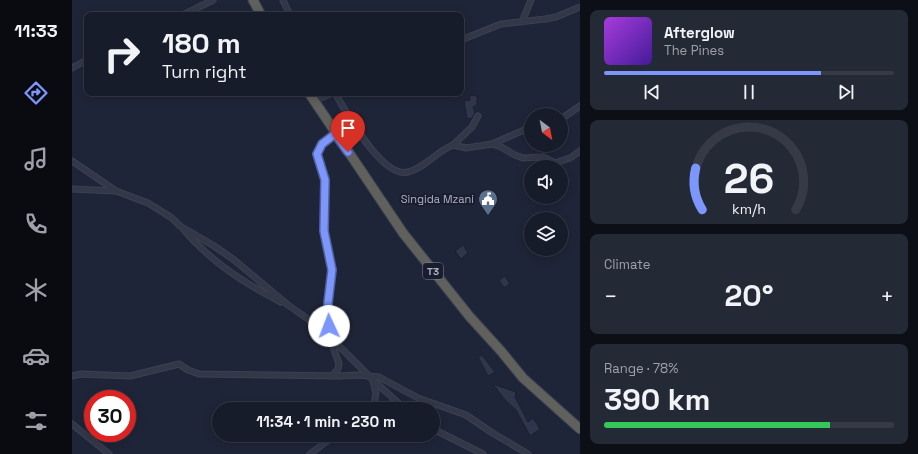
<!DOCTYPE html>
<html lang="en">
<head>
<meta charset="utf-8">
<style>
  body { margin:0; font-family:"Space Grotesk",sans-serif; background:#242936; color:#f1f3f6; height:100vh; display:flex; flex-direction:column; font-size:15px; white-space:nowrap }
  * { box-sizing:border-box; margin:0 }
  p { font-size:13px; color:#9ea1a8 }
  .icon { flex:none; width:22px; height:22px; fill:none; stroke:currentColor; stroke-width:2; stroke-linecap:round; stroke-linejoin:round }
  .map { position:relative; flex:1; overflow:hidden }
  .details { display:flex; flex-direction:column; gap:10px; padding:10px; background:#0d0f17; width:338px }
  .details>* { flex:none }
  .banner { position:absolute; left:12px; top:12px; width:380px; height:84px; border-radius:8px; box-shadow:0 2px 10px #0003,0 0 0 1px #363a47; background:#171c2a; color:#f1f3f6; overflow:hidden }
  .needle { width:26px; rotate:148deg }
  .controls { position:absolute; left:452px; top:108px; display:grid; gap:8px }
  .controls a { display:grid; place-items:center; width:44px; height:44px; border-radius:50%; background:#171c2a; box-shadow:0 2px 10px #0003,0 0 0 1px #363a47; font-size:20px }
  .speed { position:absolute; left:12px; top:390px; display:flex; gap:8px; font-size:20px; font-weight:700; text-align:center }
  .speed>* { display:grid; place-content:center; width:52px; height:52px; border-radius:50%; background:#171c2a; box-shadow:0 2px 10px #0003,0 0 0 1px #363a47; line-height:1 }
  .speed .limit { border:6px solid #d22; background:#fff; color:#111 }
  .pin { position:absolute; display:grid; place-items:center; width:34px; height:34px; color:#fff; margin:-41px -17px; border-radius:50% 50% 50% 0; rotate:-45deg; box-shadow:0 0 4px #0007 }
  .pin .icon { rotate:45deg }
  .me { position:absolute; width:44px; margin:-22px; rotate:358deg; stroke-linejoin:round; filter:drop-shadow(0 0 3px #0008) }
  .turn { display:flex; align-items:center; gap:14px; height:84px; padding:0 12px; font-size:18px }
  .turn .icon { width:52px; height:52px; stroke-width:2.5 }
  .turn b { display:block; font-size:28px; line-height:34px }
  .big { font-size:30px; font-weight:700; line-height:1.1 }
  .details .widget { flex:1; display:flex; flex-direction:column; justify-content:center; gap:6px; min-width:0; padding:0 14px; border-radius:8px; background:#242936 }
  .details .dial { align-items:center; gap:0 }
  .dial svg { height:104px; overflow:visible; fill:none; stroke:#363a47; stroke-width:7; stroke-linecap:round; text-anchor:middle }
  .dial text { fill:#f1f3f6; stroke:none }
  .song { display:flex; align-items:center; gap:12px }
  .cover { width:48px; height:48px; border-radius:6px; background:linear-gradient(135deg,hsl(280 70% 55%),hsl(260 70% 35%)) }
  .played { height:4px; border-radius:2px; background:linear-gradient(90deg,#7c96fc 75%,#363a47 75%) }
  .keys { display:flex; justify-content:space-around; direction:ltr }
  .heat { display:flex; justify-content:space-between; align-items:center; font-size:22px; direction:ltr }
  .charge { height:6px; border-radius:3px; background:linear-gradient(90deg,#34c759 78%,#363a47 0) }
  .trip { position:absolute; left:140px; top:402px; width:228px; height:40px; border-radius:20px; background:#171c2a; box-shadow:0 2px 10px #0003,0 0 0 1px #363a47; font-weight:700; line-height:40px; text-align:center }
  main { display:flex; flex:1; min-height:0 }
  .tabs { display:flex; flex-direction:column; width:72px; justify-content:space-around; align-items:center; background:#090b11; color:#9ea1a8 }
  .tabs .icon { width:28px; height:28px }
  .tabs .current { color:#7c96fc }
  .tabs b { font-size:18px; color:#f1f3f6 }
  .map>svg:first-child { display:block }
  .building { fill:#2e354d; stroke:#1b1f2f }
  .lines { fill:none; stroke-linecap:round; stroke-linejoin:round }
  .minor-casing { stroke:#3c4152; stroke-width:7 }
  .trunk-casing { stroke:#3b3f50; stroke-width:11 }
  .minor { stroke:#333849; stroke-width:5 }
  .trunk { stroke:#60605c; stroke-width:9 }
  .route-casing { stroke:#5162a4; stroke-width:10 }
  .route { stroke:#7c96fc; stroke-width:7 }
  .labels { text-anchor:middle; stroke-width:4; stroke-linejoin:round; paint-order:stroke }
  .shield { fill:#191d2d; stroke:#818597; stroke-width:1 }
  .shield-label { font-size:10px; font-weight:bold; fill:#adb2c5 }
  .poi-label { font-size:11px; fill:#adb2c5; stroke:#191d2d; text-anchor:end }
</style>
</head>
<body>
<main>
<nav class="tabs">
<b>11:33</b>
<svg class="icon current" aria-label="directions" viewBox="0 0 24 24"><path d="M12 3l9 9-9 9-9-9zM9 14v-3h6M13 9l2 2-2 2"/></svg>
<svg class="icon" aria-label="music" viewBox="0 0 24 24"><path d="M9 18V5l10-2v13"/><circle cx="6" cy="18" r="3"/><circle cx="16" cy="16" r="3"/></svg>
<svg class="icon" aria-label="phone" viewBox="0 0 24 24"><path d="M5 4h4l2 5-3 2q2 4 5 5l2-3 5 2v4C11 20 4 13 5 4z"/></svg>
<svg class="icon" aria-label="climate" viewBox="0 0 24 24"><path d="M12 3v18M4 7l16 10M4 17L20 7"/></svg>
<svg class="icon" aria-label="car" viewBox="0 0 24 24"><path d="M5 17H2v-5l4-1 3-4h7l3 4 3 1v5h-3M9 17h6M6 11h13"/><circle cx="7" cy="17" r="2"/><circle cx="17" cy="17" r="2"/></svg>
<svg class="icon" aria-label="filters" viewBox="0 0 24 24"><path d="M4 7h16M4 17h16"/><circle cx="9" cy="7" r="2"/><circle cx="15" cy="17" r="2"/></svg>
</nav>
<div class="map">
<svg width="508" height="454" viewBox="0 0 508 454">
  <rect width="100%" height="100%" fill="#1f2538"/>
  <g class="building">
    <path d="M398 95 405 96V105L401 107 403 113 400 118 395 119 392 101 398 100Z"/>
    <path d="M391 245 396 253 389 259 383 251Z"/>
    <path d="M433 276 438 284 432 288 427 280Z"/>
    <path d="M410 355 423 372 416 376 406 357Z"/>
    <path d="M421 384 444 392 443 397 456 422 461 418 468 429 458 436 444 410 433 400Z"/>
  </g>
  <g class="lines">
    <g class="minor-casing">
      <g id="minor">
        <path d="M211 0 218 15"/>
        <path d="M111 15 141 0"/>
        <path d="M450 22 459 0"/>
        <path d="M389 40 429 24 473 19 484 17 508 7"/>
        <path d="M0 68 15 60"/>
        <path d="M263 93C274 112 310 179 336 172 353 168 365 151 381 145L394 148 420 144 459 127"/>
        <path d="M242 101 260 93"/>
        <path d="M489 119 508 106"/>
        <path d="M420 144 429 147 443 155 451 158 471 157 483 163 498 158 508 151"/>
        <path d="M381 145 400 127 406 116"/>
        <path d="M0 161 44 191 76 203 100 218 108 226 142 246 161 259 216 305 249 328 301 380 333 409"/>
        <path d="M0 189 43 191"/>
        <path d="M112 230C138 261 173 284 209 302"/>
        <path d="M0 376 9 374 58 376 107 364 116 370 127 374 268 376 286 375 307 377 346 398 394 415 419 432 456 454"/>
        <path d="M260 376 266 369 267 364 257 335 256 303 260 270 252 231 253 180 245 154 250 143 263 134"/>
        <path d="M301 409 304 393 301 381"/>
        <path d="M305 409 312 405 326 403"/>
        <path d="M0 424 37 454"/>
        <path d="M361 429 411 454"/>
        <path d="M238 454 263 435"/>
      </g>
    </g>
    <g class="trunk-casing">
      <g id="trunk">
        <path d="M181 0 189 15"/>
        <path d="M237 93 331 233 398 317 429 351 451 378 508 429"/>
      </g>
    </g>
    <use href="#minor" class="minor"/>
    <use href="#trunk" class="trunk"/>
  </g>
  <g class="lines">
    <g class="route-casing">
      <path id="route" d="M257 326 256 303 260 270 252 231 253 180 245 154 250 144 263 134 276 152"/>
    </g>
    <use href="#route" class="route"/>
  </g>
  <defs>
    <g id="civic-pin" transform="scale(1)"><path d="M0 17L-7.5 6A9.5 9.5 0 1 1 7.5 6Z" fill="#5c6f8a" stroke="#191d2d"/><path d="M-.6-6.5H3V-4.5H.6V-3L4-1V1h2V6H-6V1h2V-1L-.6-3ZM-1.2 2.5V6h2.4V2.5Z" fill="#fff"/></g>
  </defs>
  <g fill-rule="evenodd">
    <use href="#civic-pin" x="416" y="199"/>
  </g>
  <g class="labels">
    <rect class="shield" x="351" y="263" width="20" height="16" rx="3"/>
    <g class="shield-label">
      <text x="361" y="275">T3</text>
    </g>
    <g class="poi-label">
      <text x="402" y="203">Singida Mzani</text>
    </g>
  </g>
</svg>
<div class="controls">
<a><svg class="needle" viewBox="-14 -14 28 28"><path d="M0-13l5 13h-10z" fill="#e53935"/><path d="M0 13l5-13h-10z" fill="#9ea1a8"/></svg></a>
<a><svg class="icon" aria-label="sound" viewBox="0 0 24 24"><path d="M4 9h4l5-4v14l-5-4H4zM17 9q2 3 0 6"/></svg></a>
<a><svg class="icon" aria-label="layers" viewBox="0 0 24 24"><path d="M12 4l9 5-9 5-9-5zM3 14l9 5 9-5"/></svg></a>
</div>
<div class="speed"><div class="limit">30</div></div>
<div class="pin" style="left:276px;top:152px;background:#d93025"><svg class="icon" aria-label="arrive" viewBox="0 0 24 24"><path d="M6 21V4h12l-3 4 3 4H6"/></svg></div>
<svg class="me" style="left:257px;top:326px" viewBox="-20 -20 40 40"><circle r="19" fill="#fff"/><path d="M0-13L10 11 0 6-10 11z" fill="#7c96fc"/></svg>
<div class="trip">11:34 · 1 min · 230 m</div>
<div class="banner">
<div class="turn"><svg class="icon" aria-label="right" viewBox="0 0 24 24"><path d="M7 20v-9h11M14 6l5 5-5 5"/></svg><div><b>180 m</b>Turn right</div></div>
</div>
</div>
<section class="details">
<div class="widget">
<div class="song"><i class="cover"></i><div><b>Afterglow</b><p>The Pines</p></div></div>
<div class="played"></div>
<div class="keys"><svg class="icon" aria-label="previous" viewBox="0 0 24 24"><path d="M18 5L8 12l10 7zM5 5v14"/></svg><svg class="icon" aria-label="pause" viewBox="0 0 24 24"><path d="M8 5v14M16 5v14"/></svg><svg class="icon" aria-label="next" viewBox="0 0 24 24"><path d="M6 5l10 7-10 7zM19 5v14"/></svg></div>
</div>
<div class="widget dial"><svg viewBox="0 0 100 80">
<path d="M14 69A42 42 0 1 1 86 69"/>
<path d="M14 69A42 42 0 0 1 9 37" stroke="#7c96fc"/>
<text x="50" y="56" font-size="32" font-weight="700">26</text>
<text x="50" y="72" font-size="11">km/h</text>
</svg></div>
<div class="widget"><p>Climate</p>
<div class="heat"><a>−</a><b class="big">20°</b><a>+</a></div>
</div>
<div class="widget"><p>Range · 78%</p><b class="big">390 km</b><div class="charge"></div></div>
</section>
</main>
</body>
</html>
